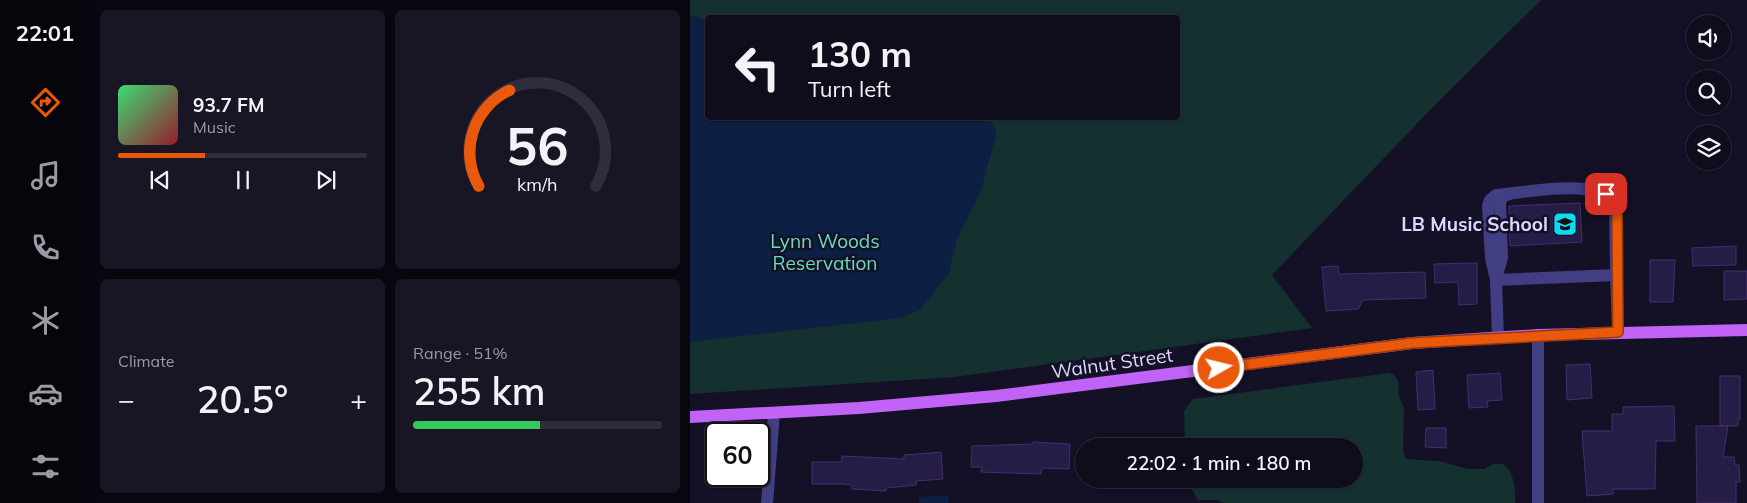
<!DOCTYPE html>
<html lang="en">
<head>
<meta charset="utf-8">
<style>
  body { margin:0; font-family:Mulish,sans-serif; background:#181525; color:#f1f3f6; height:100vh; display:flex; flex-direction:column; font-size:19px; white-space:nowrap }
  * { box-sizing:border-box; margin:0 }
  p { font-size:16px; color:#9b9ba3 }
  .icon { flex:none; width:28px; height:28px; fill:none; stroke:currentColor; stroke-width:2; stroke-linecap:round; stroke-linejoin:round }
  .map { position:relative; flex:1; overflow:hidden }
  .details { display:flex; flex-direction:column; gap:10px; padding:10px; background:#08070f; width:600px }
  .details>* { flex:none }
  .guide { position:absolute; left:15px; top:15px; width:475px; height:105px; border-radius:5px; box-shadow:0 1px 4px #0004,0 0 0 1px #2f2c3b; background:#0f0c1c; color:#f1f3f6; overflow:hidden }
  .buttons { position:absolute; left:996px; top:15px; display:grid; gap:10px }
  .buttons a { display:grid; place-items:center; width:45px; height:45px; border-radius:50%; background:#0f0c1c; box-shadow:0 1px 4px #0004,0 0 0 1px #2f2c3b; font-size:25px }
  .speed { position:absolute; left:15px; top:422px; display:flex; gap:10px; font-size:25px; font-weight:700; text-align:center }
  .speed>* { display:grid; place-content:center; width:65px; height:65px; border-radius:50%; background:#0f0c1c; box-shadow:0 1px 4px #0004,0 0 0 1px #2f2c3b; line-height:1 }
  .speed .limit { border:2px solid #111; border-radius:8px; background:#fff; color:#111 }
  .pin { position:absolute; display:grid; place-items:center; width:42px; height:42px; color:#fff; margin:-21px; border-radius:10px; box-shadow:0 2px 8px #0006 }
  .me { position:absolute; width:55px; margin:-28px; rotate:82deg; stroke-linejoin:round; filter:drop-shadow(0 0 4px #0008) }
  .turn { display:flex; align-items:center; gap:18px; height:105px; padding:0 20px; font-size:22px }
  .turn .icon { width:65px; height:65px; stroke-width:2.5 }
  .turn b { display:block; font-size:35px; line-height:42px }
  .big { font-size:38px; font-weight:600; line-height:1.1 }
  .details .tile { flex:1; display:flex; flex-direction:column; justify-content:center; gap:8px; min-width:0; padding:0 18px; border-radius:8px; background:#181525 }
  .details .dial { align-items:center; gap:0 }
  .dial svg { height:130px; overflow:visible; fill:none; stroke:#2f2c3b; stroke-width:7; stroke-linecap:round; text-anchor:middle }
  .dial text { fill:#f1f3f6; stroke:none }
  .song { display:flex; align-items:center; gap:15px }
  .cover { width:60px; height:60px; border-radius:8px; background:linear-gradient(135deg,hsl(140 70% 55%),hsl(350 70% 35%)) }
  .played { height:5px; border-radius:2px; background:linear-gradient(90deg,#ea580c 35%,#2f2c3b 35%) }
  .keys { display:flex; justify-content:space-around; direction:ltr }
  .heat { display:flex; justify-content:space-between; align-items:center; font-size:28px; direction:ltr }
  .charge { height:8px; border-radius:4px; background:linear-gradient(90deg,#34c759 51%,#2f2c3b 0) }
  .details .tiles { flex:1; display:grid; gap:10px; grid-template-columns:repeat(2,1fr) }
  .trip { position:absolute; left:385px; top:438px; width:288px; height:50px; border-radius:25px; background:#0f0c1c; box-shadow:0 1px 4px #0004,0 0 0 1px #2f2c3b; font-weight:600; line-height:50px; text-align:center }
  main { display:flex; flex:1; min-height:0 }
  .tab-bar { display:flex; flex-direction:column; width:90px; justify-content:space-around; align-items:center; background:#06050b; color:#9b9ba3 }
  .tab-bar .icon { width:35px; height:35px }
  .tab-bar .selected { color:#ea580c }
  .tab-bar b { font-size:22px; color:#f1f3f6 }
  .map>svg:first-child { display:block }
  .green { fill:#14302f; fill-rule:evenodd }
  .water { fill:#0d2043 }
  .building { fill:#261d46; stroke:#3e3071 }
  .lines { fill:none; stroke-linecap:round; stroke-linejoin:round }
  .minor { stroke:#413e83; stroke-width:12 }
  .major { stroke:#c263f8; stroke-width:12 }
  .route-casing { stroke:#983908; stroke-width:12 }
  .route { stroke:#ea580c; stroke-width:9 }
  .labels { text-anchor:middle; stroke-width:5; stroke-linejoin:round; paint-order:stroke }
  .poi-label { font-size:19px; font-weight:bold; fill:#dcd7fd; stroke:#141026; text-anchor:end }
  .park-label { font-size:19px; fill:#66dbbe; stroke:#141026 }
  .street-label { font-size:19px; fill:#dcd7fd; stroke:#141026 }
</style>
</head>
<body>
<main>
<nav class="tab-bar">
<b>22:01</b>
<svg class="icon selected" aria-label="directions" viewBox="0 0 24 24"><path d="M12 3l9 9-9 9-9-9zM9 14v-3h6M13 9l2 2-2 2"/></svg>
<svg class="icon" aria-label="music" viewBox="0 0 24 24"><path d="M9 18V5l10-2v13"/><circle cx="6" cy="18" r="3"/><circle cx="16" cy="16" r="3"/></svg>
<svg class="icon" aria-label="phone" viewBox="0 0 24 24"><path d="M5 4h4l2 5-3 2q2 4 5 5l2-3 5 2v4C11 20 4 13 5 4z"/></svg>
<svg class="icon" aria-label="climate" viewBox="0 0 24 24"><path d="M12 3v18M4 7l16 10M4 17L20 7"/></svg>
<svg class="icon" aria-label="car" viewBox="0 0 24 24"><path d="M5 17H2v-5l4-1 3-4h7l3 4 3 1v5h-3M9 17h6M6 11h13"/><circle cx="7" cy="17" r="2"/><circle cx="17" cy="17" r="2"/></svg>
<svg class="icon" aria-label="filters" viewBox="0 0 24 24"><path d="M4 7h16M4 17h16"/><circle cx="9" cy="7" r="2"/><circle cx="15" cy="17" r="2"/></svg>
</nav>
<section class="details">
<div class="tiles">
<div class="tile">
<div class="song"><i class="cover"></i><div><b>93.7 FM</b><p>Music</p></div></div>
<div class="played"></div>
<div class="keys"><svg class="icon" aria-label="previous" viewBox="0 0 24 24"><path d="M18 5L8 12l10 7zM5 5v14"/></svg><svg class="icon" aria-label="pause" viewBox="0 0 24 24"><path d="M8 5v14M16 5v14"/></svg><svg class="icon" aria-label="next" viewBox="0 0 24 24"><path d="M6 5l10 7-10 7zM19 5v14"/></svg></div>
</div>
<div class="tile dial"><svg viewBox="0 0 100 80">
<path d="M14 69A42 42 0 1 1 86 69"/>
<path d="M14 69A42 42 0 0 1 33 10" stroke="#ea580c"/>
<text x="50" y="56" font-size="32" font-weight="700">56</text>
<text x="50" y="72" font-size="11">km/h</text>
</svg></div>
<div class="tile"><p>Climate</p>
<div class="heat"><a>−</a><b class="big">20.5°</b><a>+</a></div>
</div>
<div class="tile"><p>Range · 51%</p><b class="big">255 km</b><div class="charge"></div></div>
</div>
</section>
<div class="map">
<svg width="1057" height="503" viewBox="0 0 1057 503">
  <rect width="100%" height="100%" fill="#141026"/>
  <g class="green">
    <path d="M0 0H851L742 108 582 275 622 328 265 377 0 394ZM18 18H488V118H18Z"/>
    <path d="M698 373 704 375 708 381 709 396 714 408 713 451 716 459 748 461 778 469H794L803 464H813C824 470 826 491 825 503H534L527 500H508L496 479H664V446H495L494 411 503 399Z"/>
  </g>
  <g class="water">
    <path d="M6 16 17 23 18 118H298L307 131 291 191 267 239 259 273 230 310 211 318 0 342V17Z"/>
    <path d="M258 495 259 503H229V497Z"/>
  </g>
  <g class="building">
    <path d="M890 203 892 242 820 246 819 206Z"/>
    <path d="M1046 246V265L1003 266 1002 248Z"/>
    <path d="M960 260H985L983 302H960Z"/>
    <path d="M787 263V304L769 305 768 282 745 283 744 264Z"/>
    <path d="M648 266 649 274 735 272 736 298 673 300 668 309 636 311 632 267Z"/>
    <path d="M1034 271H1057V299L1034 300Z"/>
    <path d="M900 364 902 398 877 400 876 365Z"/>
    <path d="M743 370 745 409 728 410 726 372Z"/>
    <path d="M810 373 812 400 797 401 798 407 779 408 777 375Z"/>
    <path d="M1030 376H1050V419H1048V426H1030Z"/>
    <path d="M984 406 985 441H966L965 489H923V494L897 496 892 431H922V414H933V407Z"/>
    <path d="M1006 426H1038L1033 457H1044L1045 465H1049L1050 482H1046V503H1007Z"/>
    <path d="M736 428H756V448L735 447Z"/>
    <path d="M343 442 380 444 379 469 352 468 351 474 291 472 292 467H281L282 446 343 444Z"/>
    <path d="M251 452 253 479 226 481V485L196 488V491L162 489V485L152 484H122V462H152V456L214 459V455Z"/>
  </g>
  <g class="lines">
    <g class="minor">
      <path d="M806 278 812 258 810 203 812 197 819 194"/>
      <path d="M806 280 801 258 798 206 800 200 806 195C834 193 910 176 925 205L926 275"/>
      <path d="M848 335V503"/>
      <path d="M808 337 806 280 926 275 928 332"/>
      <path d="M77 503 84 413"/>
    </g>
    <path class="major" d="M0 417 169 408 306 396 722 343 848 335 1057 330"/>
  </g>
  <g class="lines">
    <g class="route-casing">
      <path id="route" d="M529 368 722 343 928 332 927 213 924 202 916 194"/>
    </g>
    <use href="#route" class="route"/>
  </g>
  <defs>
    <g id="school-square" transform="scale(1.25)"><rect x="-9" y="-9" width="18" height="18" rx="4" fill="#0cdbf4" stroke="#141026"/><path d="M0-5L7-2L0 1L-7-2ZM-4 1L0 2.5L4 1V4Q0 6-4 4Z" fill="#111"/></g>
  </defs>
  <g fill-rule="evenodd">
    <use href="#school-square" x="875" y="224"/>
  </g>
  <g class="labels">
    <g class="poi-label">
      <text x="858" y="231">LB Music School</text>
    </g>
    <g class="park-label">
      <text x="135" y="248">Lynn Woods<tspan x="135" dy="22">Reservation</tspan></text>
    </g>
    <g class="street-label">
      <text transform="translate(422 363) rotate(-8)" y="7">Walnut Street</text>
    </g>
  </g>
</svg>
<div class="buttons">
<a><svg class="icon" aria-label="sound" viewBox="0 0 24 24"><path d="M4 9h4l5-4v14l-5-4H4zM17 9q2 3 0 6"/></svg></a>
<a><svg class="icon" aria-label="search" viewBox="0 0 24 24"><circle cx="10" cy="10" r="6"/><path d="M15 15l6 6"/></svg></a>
<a><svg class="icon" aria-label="layers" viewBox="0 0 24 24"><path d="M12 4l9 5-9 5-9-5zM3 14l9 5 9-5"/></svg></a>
</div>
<div class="speed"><div class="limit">60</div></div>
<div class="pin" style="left:916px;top:194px;background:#d93025"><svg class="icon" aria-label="arrive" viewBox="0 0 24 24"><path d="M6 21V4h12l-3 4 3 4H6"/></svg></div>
<svg class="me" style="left:529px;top:368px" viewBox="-20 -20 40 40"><circle r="17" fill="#ea580c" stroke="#fff" stroke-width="3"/><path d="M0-11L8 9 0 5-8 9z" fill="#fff"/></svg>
<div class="trip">22:02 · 1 min · 180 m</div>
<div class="guide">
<div class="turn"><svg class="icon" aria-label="left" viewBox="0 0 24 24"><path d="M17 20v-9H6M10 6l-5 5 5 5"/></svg><div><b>130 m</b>Turn left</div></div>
</div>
</div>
</main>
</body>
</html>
